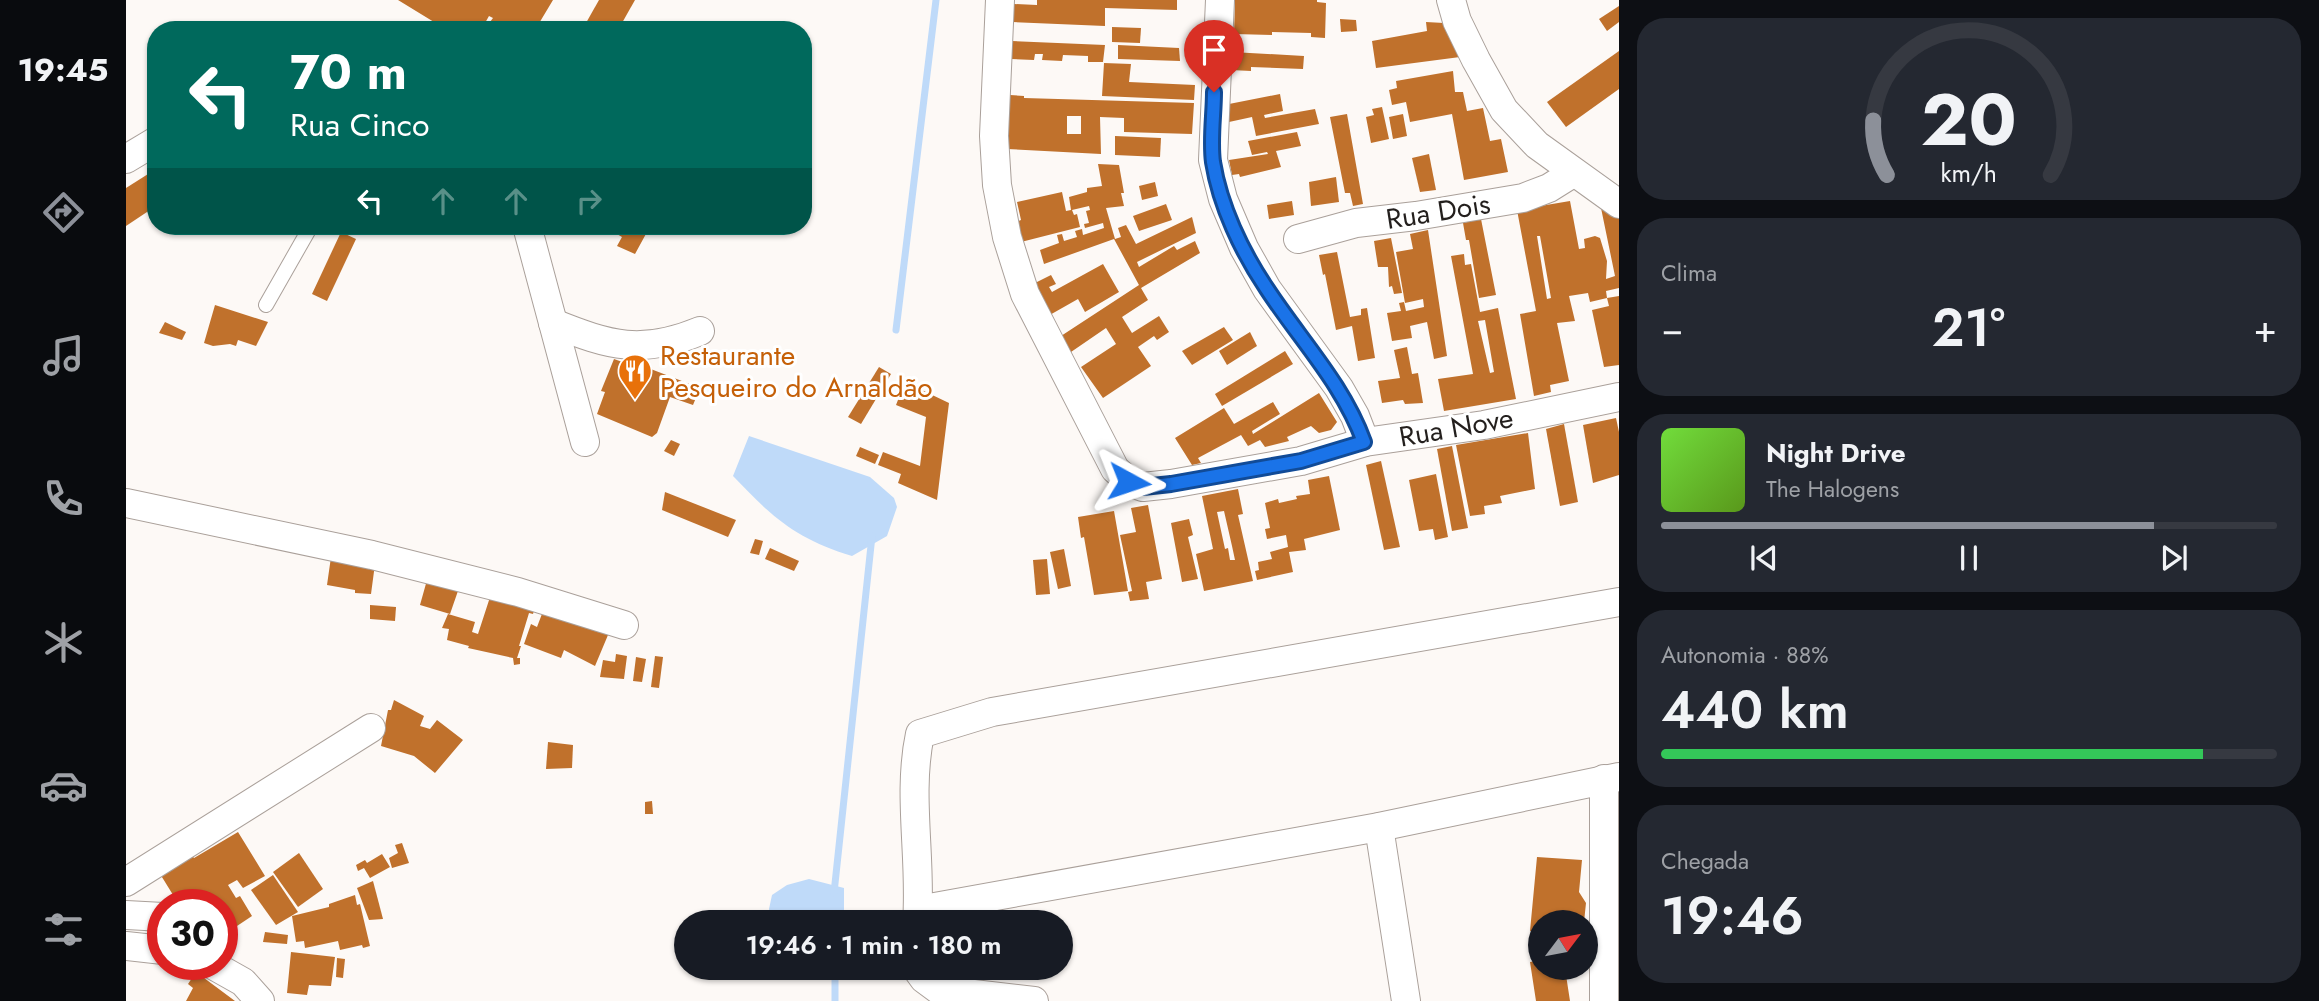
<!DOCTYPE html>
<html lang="pt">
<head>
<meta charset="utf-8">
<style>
  body { margin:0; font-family:Jost,sans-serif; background:#242831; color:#f1f3f6; height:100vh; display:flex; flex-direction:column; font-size:26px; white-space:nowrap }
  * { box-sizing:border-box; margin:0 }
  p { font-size:23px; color:#9ea1a6 }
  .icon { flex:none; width:38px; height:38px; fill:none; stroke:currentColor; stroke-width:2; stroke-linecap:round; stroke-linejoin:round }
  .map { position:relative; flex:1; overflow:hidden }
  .side { display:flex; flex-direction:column; gap:18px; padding:18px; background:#0d0f14; width:700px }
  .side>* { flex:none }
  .top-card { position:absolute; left:21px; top:21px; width:665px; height:214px; border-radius:28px; box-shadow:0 2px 5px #0004; background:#00695c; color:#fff; overflow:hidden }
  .needle { width:46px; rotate:58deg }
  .buttons { position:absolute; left:1402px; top:910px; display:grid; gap:14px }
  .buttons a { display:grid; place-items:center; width:70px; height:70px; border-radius:50%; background:#171b24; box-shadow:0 2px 5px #0004; font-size:35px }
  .speed { position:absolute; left:21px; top:889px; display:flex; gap:14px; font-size:35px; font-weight:700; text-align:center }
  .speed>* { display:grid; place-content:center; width:91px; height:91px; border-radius:50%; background:#171b24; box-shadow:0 2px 5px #0004; line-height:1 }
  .speed .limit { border:10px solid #d22; background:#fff; color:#111 }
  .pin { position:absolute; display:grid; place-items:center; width:60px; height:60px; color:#fff; margin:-72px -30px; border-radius:50% 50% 50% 0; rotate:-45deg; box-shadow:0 0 7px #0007 }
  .pin .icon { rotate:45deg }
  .me { position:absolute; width:77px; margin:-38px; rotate:95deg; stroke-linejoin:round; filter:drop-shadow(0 0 5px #0008) }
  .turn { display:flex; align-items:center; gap:24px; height:147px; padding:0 28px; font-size:32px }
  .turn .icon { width:91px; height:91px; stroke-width:2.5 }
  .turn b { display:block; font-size:49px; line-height:60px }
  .lanes { display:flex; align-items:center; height:66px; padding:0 28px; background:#0003; justify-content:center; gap:35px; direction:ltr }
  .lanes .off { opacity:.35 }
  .big { font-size:52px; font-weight:600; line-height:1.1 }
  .side .tile { flex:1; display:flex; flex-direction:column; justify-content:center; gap:10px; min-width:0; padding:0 24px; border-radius:28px; background:#242831 }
  .side .dial { align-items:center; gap:0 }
  .dial svg { height:182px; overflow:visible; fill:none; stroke:#363941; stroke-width:7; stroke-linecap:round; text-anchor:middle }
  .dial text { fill:#f1f3f6; stroke:none }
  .song { display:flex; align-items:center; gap:21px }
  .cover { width:84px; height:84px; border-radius:10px; background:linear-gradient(135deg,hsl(100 70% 55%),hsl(90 70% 35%)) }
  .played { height:7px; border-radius:4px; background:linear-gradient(90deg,#8c9099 80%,#363941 80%) }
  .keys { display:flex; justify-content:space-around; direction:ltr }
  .heat { display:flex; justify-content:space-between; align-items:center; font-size:38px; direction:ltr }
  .charge { height:10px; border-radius:5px; background:linear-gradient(90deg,#34c759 88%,#363941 0) }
  .trip { position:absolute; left:548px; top:910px; width:399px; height:70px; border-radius:35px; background:#171b24; box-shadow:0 2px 5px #0004; font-weight:600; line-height:70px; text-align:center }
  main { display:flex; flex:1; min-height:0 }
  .menu { display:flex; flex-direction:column; width:126px; justify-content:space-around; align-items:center; background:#090b0e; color:#9ea1a6 }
  .menu .icon { width:49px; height:49px }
  .menu .current { color:#8c9099 }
  .menu b { font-size:32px; color:#f1f3f6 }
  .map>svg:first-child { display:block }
  .water { fill:#bfdaf9 }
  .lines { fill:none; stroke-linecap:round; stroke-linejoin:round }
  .stream { stroke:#bfdaf9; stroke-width:7 }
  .building { fill:#c0712c; fill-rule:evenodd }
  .service-casing { stroke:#aaa09a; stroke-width:16 }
  .minor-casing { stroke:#aaa09a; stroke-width:30 }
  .service { stroke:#fff; stroke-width:14 }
  .minor { stroke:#fff; stroke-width:28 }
  .route-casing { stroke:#114b97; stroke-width:18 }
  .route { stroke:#1a73e8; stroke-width:12 }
  .labels { text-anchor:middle; stroke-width:6; stroke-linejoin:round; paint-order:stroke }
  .street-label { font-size:28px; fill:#231f1d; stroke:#fff }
  .food-label { font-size:28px; fill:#c56008; stroke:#fff; text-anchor:start }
</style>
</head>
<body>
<main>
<nav class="menu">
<b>19:45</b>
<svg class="icon current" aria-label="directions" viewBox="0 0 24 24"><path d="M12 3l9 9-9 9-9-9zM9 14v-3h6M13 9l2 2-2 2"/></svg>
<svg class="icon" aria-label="music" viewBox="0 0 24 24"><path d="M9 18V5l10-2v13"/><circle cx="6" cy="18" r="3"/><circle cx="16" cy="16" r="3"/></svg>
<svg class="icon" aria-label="phone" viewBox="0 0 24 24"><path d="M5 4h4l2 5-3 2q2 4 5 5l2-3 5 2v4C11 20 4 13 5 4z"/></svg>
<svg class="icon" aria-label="climate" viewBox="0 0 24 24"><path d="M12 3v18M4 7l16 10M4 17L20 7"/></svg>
<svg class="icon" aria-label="car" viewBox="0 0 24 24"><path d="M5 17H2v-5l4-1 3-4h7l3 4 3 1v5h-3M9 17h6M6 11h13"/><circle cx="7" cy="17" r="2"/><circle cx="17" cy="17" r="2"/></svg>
<svg class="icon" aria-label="filters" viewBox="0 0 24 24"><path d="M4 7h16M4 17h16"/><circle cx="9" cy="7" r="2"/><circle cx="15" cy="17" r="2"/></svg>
</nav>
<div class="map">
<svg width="1493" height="1001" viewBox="0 0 1493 1001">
  <rect width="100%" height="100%" fill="#fdf9f6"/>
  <g class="water">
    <path d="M623 436 744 477 768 498 771 507 761 536 726 556C670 539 647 518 607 476Z"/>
    <path d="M683 879 718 888V922H645L643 909 646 895 661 885Z"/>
  </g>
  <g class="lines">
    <g class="stream">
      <path d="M770 330 810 0"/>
      <path d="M708 893 746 536"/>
      <path d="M709 968V1001"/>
    </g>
  </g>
  <g class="building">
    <path d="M272 0H427L409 30H386L375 23 374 25 383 30H367L369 25 364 22 367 18 363 16 355 30H321Z"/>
    <path d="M473 0H509L492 30H456Z"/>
    <path d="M911 0H1051V10L979 8V26L887 22 888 4 911 5Z"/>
    <path d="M1109 0H1191V2L1200 3 1199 38 1185 37V33L1146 32V35L1108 34Z"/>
    <path d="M1493 6V22L1481 31 1473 19Z"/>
    <path d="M1214 19 1230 20 1231 31 1215 32Z"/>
    <path d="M1300 22 1318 23 1334 57 1250 68 1246 41 1301 31Z"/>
    <path d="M986 27 1015 28 1014 43 986 42Z"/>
    <path d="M886 41 979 45 977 62H962V56L937 55 936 61 916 60 917 54H909L908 60 885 59Z"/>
    <path d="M992 45 1053 48 1054 61 992 59Z"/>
    <path d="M1493 51V89L1440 127 1421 102Z"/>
    <path d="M1106 52 1178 56 1177 69 1125 67V71L1105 70Z"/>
    <path d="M978 63 1005 64 1003 82 1069 85 1068 100 976 96Z"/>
    <path d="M1327 71 1329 92H1337L1341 111 1357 108 1364 141 1375 139 1382 172 1338 180 1326 114 1284 122 1280 102 1266 105 1263 90 1271 88 1270 81Z"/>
    <path d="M1154 94 1157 111 1138 115 1139 118 1189 109 1193 124 1130 136 1126 117 1103 122V104Z"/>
    <path d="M884 95 898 96V98L1068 103 1066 134 998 132V118L974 117 975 154 881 149ZM941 116H955V134H941Z"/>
    <path d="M1256 107 1263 139 1245 143 1240 117 1248 115 1246 109Z"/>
    <path d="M1221 114 1237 204 1227 206 1224 193H1219L1204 117Z"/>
    <path d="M1277 114 1281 136 1267 139 1263 117Z"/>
    <path d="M1171 132 1175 146 1150 151 1155 167 1114 177 1113 174 1106 175 1103 160 1142 154 1141 152 1126 155 1122 141Z"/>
    <path d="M989 136 1035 138 1034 157 989 155Z"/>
    <path d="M1303 154 1310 190 1294 192 1286 158Z"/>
    <path d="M972 164 993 165 998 193H995L998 206 980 208 989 239 995 237 992 228 1000 225 1010 244 1066 217 1070 233 1011 262 1013 267 1048 246 1051 250 1069 241 1074 253 1015 288 1022 300 996 317 1006 333 1033 316 1043 332 1031 340 1028 336 1012 347 1025 366 977 398 955 367 990 344 980 328 945 352 935 336 1013 285 988 239 918 264 914 250 933 243 931 235 936 234 938 241 951 237 949 231 956 229 957 235 978 228 977 223 959 228 958 224 963 223 960 211 964 210 963 206 946 210 948 215 951 214 954 227 895 242 890 222 895 220 891 202 936 192 940 211 945 210 943 197 961 192V188L976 186Z"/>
    <path d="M30 169V206L0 226V188Z"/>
    <path d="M1210 177 1213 202 1185 206 1183 182Z"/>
    <path d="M1029 182 1032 196 1016 200 1013 186Z"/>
    <path d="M1166 201 1168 215 1143 219 1141 205Z"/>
    <path d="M1444 201 1453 249 1459 248 1458 239 1469 236 1474 238 1481 261 1480 279 1489 276 1475 208 1493 219V288L1480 291 1481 298 1493 296V365L1478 367 1466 310 1483 306 1481 298 1464 302 1462 293 1443 296 1449 321 1431 323 1443 381 1424 385 1425 392 1408 396 1394 314 1410 311 1391 210ZM1411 236H1414L1425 298 1421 299Z"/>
    <path d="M1040 204 1046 220 1013 231 1007 216Z"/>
    <path d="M1355 219 1370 295 1353 298 1343 240H1340L1337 223Z"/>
    <path d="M477 226H510L521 232 509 254 491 246 496 237Z"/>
    <path d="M1302 230 1321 356 1308 359 1301 322 1284 326 1286 338 1266 341 1261 313 1275 311 1273 303 1278 302 1280 311 1298 307 1297 299 1279 303 1270 252 1287 249 1284 234Z"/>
    <path d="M215 232 230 239 201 301 186 294Z"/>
    <path d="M1265 238 1276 293 1268 294 1266 286 1263 287 1262 267H1252L1248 241Z"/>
    <path d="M1211 252 1224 317 1235 315V309L1241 308 1249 358 1232 361 1226 326 1210 330 1199 274 1197 275 1193 255Z"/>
    <path d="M1338 254 1339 265 1345 264 1354 312 1372 308 1390 399 1318 411 1312 379 1347 374 1325 256ZM1359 320 1368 372 1364 373 1352 321Z"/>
    <path d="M977 264 993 292 959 312 952 299 922 316 909 283 925 275 930 284 923 287 926 292Z"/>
    <path d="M89 305 142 322 130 346 112 340 110 346 104 344 87 346 78 343Z"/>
    <path d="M39 322 60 332 56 340 33 333Z"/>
    <path d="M1098 327 1107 340 1066 365 1056 351Z"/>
    <path d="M1124 332 1131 346 1101 365 1093 351Z"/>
    <path d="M1281 347 1286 374 1292 373 1297 403 1279 404 1277 400 1256 403 1252 381 1274 378 1268 350Z"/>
    <path d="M1159 351 1167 364 1096 406 1089 394Z"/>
    <path d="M488 359 516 369 517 366 574 388 567 405 544 397 531 433 526 437 471 414 479 392 475 391Z"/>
    <path d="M753 367 765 374 735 424 722 417Z"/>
    <path d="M779 382 823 403 811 500 772 483 775 474 752 465 757 452 794 466 800 417 770 405Z"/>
    <path d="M1193 393 1211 422 1205 430 1193 433 1185 426 1161 437 1163 441 1139 447 1134 440 1122 446 1115 435 1072 458 1075 463 1066 465 1049 438 1098 408 1108 424 1147 402 1154 414 1126 431 1127 434Z"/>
    <path d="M1490 418 1493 432V475L1467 483 1457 425Z"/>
    <path d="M1438 424 1452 502 1434 506 1420 429Z"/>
    <path d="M1402 433 1409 489 1374 496 1376 503 1358 506 1359 514 1344 516 1330 445Z"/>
    <path d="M545 440 554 444 548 456 538 451Z"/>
    <path d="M1326 446 1342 528 1326 531 1311 449Z"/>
    <path d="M734 447 753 455 749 464 730 456Z"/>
    <path d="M1255 461 1274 547 1258 550 1240 465Z"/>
    <path d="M1310 474 1322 537 1309 540 1307 529 1293 531 1283 480Z"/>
    <path d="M1203 476 1214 530 1178 539 1180 550 1163 552 1167 572 1131 580 1129 571 1133 570 1132 562 1146 559 1144 552 1162 547 1160 535 1141 539 1139 529 1144 528 1139 503 1152 499 1153 503 1171 499 1170 496 1184 494 1182 480Z"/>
    <path d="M1112 489 1117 514 1112 515 1127 581 1078 591 1070 554 1087 549 1076 496ZM1098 511 1106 546 1109 560H1104L1102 548 1099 549 1091 512Z"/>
    <path d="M539 492 610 520 602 537 536 510Z"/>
    <path d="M1022 505 1036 579 1020 582 1023 599 1004 601 1002 592 1006 591 994 535 1010 532 1005 508Z"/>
    <path d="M988 511 1002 591 968 595 958 537 955 538 952 517Z"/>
    <path d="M1063 519 1067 535 1062 537 1072 579 1056 582 1045 523Z"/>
    <path d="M629 539 637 541 633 555 624 553Z"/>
    <path d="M644 548 673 561 668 571 639 559Z"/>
    <path d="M938 549 945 586 932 589 924 552Z"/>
    <path d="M205 557 249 564 245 594 229 593V590L201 585Z"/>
    <path d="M921 559 924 594 910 595 907 560Z"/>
    <path d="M301 580 333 588 324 614 294 605Z"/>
    <path d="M366 591 410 604 407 614 403 613 393 646H395L391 658H394V664L388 665 387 658 342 648 343 646 321 640 323 629 316 628 322 614 349 622 346 632 352 634Z"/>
    <path d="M244 605 270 607 269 621 244 619Z"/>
    <path d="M419 606 468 623 482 635 469 666 438 650 435 658 398 644 405 624 411 627Z"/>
    <path d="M490 654 501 656 498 679 474 677 477 660 489 662Z"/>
    <path d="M529 656 537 657 533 688 525 687Z"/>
    <path d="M510 657 520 659 516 682 507 681Z"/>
    <path d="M268 700 298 716 294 726 304 729 311 720 337 740 309 773 288 756 255 746 262 710H265Z"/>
    <path d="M422 742 447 745 446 768 420 769Z"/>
    <path d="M526 801 527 814H519V802Z"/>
    <path d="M112 832 139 876 117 888 111 880 102 885 110 898 114 896 126 916 96 936V905H70L65 896 52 903 31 869 63 852 68 858Z"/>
    <path d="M276 843 283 863 266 868 263 858 272 853 269 845Z"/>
    <path d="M173 853 197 889 172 907 147 872Z"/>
    <path d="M256 854 264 867 244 878 238 868 232 871 230 865 239 860 241 863Z"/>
    <path d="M1411 857 1456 860 1453 892 1460 903 1458 922H1414V932L1404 931Z"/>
    <path d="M147 875 172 912 150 925 125 890Z"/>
    <path d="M247 881 257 919 243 920 231 888Z"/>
    <path d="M229 895 231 905 234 904 244 946 237 948 236 945 214 950 212 941 179 948 178 941 170 942 166 916 203 907V904Z"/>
    <path d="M139 932 162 935 161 944 137 942Z"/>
    <path d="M165 952 209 957 205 986 183 985 181 995 161 993Z"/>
    <path d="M211 958 219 959 217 978 210 977Z"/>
    <path d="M1414 960V968H1449L1450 973 1440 975 1444 1001H1410L1404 962Z"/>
    <path d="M70 972 109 1001H60L67 988 62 984Z"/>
  </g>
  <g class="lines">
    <g class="service-casing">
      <path id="service" d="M140 305 185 226"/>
    </g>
    <g class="minor-casing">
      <g id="minor">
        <path d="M874 0 868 136 871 185 881 237 899 294 989 469 1003 482 1017 487 1045 484 1175 461 1239 442 1358 425 1493 397"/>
        <path d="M1094 0 1087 160 1097 199 1118 248 1141 289 1213 388 1229 416 1239 442"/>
        <path d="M1325 0 1331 21 1350 60 1378 110 1411 145 1493 204"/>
        <path d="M0 159 30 141"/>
        <path d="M401 226 459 442"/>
        <path d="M1172 239 1230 223 1290 216 1397 198 1423 188 1447 173"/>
        <path d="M427 323C484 346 516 355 574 331"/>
        <path d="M0 503 246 555 392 592 498 625"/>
        <path d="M1478 779V1001"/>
        <path d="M1253 827 1280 1001"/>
        <path d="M0 882 245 728"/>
        <path d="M792 910 1253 827 1493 777"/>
        <path d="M0 915 37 917"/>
        <path d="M791 922C796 860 781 795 794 734L866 712 1493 602"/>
        <path d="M0 946 37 950"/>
        <path d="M85 964 117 982 134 1001"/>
        <path d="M790 968 798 979 813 990 908 1001"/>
      </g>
    </g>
    <use href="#service" class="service"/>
    <use href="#minor" class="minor"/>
  </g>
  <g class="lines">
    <g class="route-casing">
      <path id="route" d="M1003 482 1017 487 1045 484 1175 461 1238 442C1217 384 1175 341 1141 289 1116 252 1094 206 1087 162 1084 140 1088 114 1088 92"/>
    </g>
    <use href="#route" class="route"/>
  </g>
  <defs>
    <g id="restaurant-pin" transform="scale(1.75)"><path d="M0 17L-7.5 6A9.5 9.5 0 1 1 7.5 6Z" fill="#e8710a" stroke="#fff"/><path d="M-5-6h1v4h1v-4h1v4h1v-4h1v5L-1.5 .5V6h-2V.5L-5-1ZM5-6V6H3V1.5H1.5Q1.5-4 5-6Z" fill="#fff"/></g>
  </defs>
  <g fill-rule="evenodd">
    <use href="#restaurant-pin" x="509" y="371"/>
  </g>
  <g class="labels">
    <g class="street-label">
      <text transform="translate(1312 211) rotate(-9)" y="10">Rua Dois</text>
      <text transform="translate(1330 427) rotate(-10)" y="10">Rua Nove</text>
    </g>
    <g class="food-label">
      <text x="534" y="365">Restaurante<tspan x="534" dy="32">Pesqueiro do Arnaldão</tspan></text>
    </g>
  </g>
</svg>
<div class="buttons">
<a><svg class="needle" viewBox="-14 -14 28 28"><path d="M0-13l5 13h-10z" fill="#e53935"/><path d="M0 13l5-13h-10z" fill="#9ea1a6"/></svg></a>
</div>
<div class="speed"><div class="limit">30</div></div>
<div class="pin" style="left:1088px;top:92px;background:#d93025"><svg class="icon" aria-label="arrive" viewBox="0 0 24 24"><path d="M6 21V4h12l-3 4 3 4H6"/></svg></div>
<svg class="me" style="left:1003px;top:482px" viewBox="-20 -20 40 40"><path d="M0-17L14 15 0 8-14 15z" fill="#1a73e8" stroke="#fff" stroke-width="4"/></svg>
<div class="trip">19:46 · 1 min · 180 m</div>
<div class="top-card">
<div class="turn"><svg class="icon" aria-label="left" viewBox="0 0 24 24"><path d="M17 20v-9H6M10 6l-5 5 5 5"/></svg><div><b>70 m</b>Rua Cinco</div></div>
<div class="lanes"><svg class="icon" aria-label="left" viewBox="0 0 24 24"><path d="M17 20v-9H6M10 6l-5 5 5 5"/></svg><svg class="icon off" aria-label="ahead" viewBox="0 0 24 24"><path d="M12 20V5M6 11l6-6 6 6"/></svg><svg class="icon off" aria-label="ahead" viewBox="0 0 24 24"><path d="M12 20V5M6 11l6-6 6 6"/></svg><svg class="icon off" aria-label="right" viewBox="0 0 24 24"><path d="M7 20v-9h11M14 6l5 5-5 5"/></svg></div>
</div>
</div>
<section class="side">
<div class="tile dial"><svg viewBox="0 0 100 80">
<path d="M14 69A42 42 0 1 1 86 69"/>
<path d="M14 69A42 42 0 0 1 8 45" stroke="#8c9099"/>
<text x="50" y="56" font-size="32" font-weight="700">20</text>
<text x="50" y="72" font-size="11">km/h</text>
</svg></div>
<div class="tile"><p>Clima</p>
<div class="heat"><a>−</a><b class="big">21°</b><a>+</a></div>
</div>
<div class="tile">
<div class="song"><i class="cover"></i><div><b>Night Drive</b><p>The Halogens</p></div></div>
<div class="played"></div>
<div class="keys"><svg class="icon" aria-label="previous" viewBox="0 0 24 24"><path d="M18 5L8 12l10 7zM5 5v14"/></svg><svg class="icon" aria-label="pause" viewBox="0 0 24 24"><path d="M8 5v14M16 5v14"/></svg><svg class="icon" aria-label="next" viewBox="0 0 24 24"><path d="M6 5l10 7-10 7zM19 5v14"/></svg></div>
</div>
<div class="tile"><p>Autonomia · 88%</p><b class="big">440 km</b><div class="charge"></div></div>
<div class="tile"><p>Chegada</p><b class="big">19:46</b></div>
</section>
</main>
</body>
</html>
